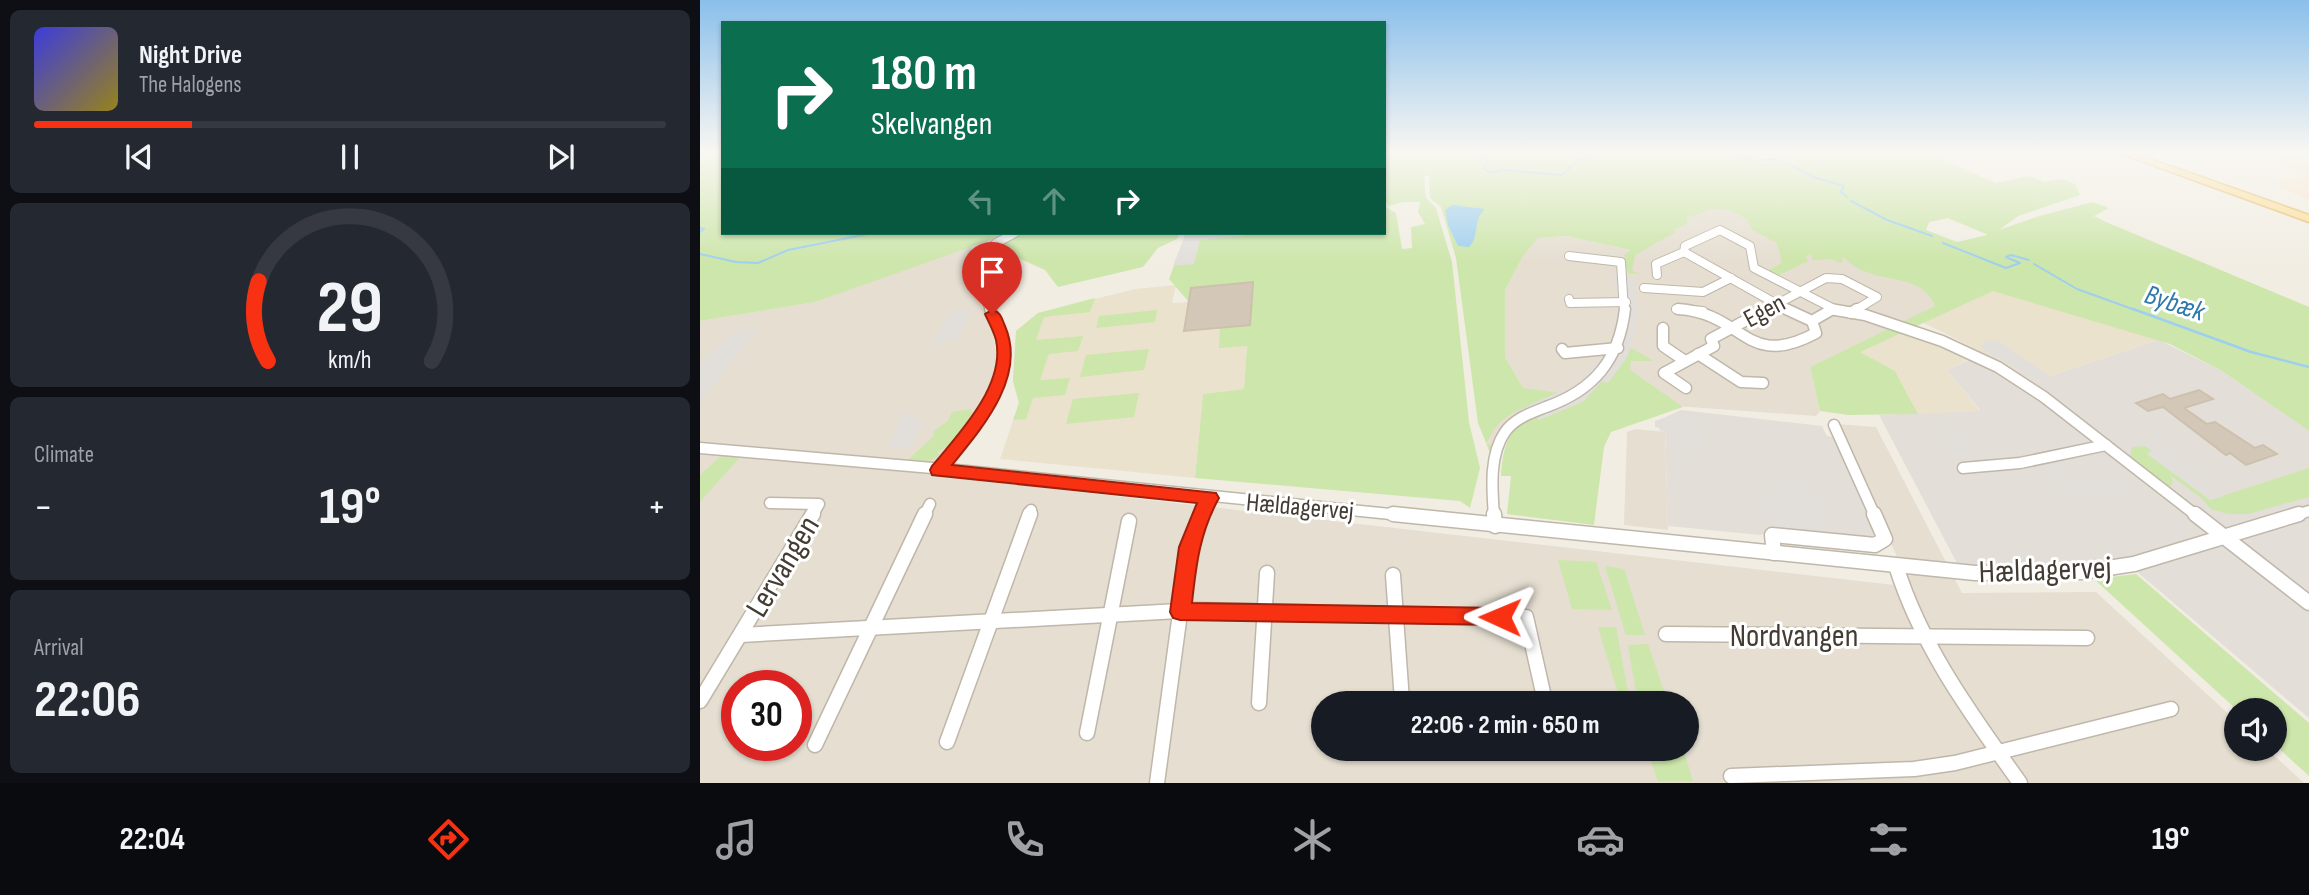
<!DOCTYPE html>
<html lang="en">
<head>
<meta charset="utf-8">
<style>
  body { margin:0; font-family:"Sofia Sans Condensed",sans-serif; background:#242831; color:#f1f3f6; height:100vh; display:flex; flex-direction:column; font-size:26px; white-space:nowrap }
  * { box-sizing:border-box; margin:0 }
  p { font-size:23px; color:#9ea1a6 }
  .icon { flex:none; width:38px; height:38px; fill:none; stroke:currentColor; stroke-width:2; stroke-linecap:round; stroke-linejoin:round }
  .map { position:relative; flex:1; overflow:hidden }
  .sheet { display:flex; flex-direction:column; gap:10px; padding:10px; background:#0d0f14; width:700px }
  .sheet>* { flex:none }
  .top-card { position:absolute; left:21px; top:21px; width:665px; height:214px; border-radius:0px; box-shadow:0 2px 5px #0004; background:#0b6e4f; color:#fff; overflow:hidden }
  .buttons { position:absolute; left:1524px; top:698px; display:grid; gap:14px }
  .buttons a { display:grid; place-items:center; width:63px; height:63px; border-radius:50%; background:#171b24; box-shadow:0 2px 5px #0004; font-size:35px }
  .speed { position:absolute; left:21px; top:670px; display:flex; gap:14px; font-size:35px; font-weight:700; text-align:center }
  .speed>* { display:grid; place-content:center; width:91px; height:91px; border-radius:50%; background:#171b24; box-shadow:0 2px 5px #0004; line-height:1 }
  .speed .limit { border:10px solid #d22; background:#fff; color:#111 }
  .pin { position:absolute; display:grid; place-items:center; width:60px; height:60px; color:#fff; margin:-72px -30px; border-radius:50% 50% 50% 0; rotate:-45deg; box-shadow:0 0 7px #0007 }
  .pin .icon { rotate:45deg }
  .me { position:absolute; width:77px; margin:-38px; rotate:271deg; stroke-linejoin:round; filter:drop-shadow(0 0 5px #0008) }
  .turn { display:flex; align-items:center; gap:24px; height:147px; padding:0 35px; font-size:32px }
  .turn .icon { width:91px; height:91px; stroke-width:2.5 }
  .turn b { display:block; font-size:49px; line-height:60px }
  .lanes { display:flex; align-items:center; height:66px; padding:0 35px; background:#0003; justify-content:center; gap:35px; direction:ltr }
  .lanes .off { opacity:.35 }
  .big { font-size:52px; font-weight:700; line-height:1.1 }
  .sheet .widget { flex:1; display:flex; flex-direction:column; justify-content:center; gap:10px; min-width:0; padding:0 24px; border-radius:10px; background:#242831 }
  .sheet .dial { align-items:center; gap:0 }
  .dial svg { height:182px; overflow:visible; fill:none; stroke:#363941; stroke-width:7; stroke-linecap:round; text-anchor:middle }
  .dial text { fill:#f1f3f6; stroke:none }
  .song { display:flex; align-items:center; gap:21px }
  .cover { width:84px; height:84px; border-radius:10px; background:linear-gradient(135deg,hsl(240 70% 55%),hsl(50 70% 35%)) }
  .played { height:7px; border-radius:4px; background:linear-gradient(90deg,#f83113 25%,#363941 25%) }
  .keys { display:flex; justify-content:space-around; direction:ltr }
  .heat { display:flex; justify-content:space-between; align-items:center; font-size:38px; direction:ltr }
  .trip { position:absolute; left:611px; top:691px; width:388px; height:70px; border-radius:35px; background:#171b24; box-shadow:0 2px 5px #0004; font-weight:700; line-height:70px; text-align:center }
  .tabs { display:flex; height:112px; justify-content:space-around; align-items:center; background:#090b0e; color:#9ea1a6 }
  .tabs .icon { width:49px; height:49px }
  .tabs .selected { color:#f83113 }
  .tabs b { font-size:32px; color:#f1f3f6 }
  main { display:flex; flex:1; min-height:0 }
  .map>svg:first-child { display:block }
  .residential { fill:#e5ded1; fill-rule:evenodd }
  .commercial { fill:#f4e3cd }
  .industrial { fill:#e3ded8 }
  .education { fill:#ebe2cd }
  .green { fill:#cde6ab; fill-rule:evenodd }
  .parking { fill:#e2dfdb }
  .water { fill:#9ecfef }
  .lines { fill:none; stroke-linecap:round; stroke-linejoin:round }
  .stream-far1 { stroke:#9ecfef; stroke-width:2 }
  .stream { stroke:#9ecfef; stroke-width:2.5 }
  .building { fill:#d3c8b8; stroke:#cdc0ac; stroke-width:2 }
  .minor-far2-casing { stroke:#bfb7a9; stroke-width:10 }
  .minor-far1-casing { stroke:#bfb7a9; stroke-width:13 }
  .minor-casing { stroke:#bfb7a9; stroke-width:17 }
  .major-casing { stroke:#e2b860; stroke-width:3 }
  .minor-far2 { stroke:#fff; stroke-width:8 }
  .minor-far1 { stroke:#fff; stroke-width:10 }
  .minor { stroke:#fff; stroke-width:14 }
  .major { fill:#fddc90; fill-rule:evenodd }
  .route { fill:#f83113; stroke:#a1200c; stroke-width:2 }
  .labels { text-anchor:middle; stroke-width:6; stroke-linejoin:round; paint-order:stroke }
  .street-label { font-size:26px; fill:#433c33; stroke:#fff }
  .water-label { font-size:28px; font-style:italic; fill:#2e7aad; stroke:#fff }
  .near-street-label { font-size:32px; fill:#433c33; stroke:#fff }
</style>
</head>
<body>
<main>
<section class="sheet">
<div class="widget">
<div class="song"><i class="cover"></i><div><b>Night Drive</b><p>The Halogens</p></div></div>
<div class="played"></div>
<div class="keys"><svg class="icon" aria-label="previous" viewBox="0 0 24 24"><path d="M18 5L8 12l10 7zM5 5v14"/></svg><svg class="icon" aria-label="pause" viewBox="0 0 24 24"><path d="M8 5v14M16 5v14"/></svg><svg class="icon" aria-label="next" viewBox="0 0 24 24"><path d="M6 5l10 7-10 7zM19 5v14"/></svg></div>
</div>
<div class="widget dial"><svg viewBox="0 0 100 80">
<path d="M14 69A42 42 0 1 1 86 69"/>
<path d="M14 69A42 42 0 0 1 10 34" stroke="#f83113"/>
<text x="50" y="56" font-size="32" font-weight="700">29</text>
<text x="50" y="72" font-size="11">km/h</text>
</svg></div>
<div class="widget"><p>Climate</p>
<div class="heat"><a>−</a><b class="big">19°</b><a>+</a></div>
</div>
<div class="widget"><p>Arrival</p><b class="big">22:06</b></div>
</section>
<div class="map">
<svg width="1609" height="783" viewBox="0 0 1609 783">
  <rect width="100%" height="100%" fill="#f1ede3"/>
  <g class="residential">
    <path d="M1012 197 1271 290 1110 367 1120 411 1116 416 934 403 839 420 835 416 809 435 803 450 791 455 787 445 791 432 823 388 805 357V290L823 256 838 238 866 236 931 250Z"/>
    <path d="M272 245 268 279 292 327 298 363 279 410 231 475 1211 587 1136 424 1176 427 1262 593 1396 592 1536 721V749H1567L1604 783H0V321L115 302ZM37 686H96V746H37ZM623 704H987V749H623Z"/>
    <path d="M935 429 965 432 968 530 924 525 927 432Z"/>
  </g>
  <path class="commercial" d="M1609 153V200L1572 184 1601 176 1572 160Z"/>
  <g class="industrial">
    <path d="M1459 340 1522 371 1609 431V718L1422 559 1259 567 1179 415 1280 410 1247 370 1286 352 1337 380Z"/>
    <path d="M981 410 1122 426 1127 436 1134 437 1154 475 1177 534 1168 538 1077 530 1060 535 968 526 965 423 955 422Z"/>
  </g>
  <g class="education">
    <path d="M476 285 472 303 489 302 547 345 544 389 503 394 495 478 300 459 319 403 313 381 316 331 338 313 435 289Z"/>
    <path d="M1293 290 1459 340 1337 380 1222 322Z"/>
    <path d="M1199 332 1245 348 1267 360 1247 370 1280 411 1218 414 1195 371 1159 352Z"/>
  </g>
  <g class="green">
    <path d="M0 153H23V233H310L115 302 0 321Z"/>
    <path d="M684 153H1227L1296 183 1330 176 1344 182 1362 179 1375 184 1380 195 1318 216 1299 230 1339 216 1393 202 1409 208 1394 216 1406 222 1609 307V431L1522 371 1470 344 1293 291 1160 352 1195 371 1218 414 1149 415 1120 411 1110 367 1235 306C1221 269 1170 287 1145 258L1141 257 1143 261 1140 263 1133 259 1113 260 1110 254 1106 256 1108 261 1079 275 1083 279 1061 269 1069 270 1082 263 1077 243 1052 230 1047 219 1028 210 1011 209 987 218V224L972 230 976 232 935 255 932 271 942 274 928 273 924 255 931 250 866 236 838 238 823 256 805 290V357L823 388 860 393C831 407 798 410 787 444L793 446 791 455 778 423 756 258 741 207 730 198 729 175 724 177 726 198 736 208 752 262 769 422 780 468 770 508 760 501 495 478 503 394 544 389 547 346 519 348 520 327 484 331 489 302 469 279 486 233H684V206L696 213 702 249 712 248 711 227 725 224 718 212 720 202H703L689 206 684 201ZM1248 218 1286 234 1287 235 1257 242 1226 230 1229 222Z"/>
    <path d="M317 233H480L477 239 458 248 443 267 358 287 345 270 316 257 300 271 280 272 291 250Z"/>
    <path d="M395 298 390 312 344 317 336 340 383 336 378 351 349 354 340 380 370 378 365 395 333 398 326 419 313 420 319 403 313 381 316 331 338 313Z"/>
    <path d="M457 310 455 322 396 328 399 316Z"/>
    <path d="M931 348 954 361H931L930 370 983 407 911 432 904 447 894 525 807 514 811 476H801C803 448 807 428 835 416L839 420 884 401 902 380 909 382Z"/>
    <path d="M449 349 444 370 380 377 386 355Z"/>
    <path d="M439 393 434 417 366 424 373 399Z"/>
    <path d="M271 409 273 414 249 446 237 452 240 456 226 462 208 460 233 437 234 431 248 421 252 412Z"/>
    <path d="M1445 446 1453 451 1447 453 1510 500 1609 468V497L1548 514H1528L1511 509 1500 497 1470 475 1473 482 1470 487 1430 456 1432 447Z"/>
    <path d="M21 456 39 458 0 502V475Z"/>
    <path d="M858 560 896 562 912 610 872 609Z"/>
    <path d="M905 566 924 569 945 635H926Z"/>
    <path d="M1436 574 1609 723V776L1575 745V710H1537L1394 579Z"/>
    <path d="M898 627H916L930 703H921Z"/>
    <path d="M948 644 968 703H938L928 645Z"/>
    <path d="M946 749H983L993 781H958Z"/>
  </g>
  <g class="parking">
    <path d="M486 233H545V236L500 240 494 264 473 266Z"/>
    <path d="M913 276H933L936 288 937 321 928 356 908 383 902 381 884 401 839 420 827 406 877 384 903 356 909 357 920 337 912 336 916 319H924V295H916Z"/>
    <path d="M273 309 258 339 231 346 250 311Z"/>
    <path d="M59 327 0 402V361L39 329Z"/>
    <path d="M1287 339 1299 341 1350 376 1337 380 1286 352 1281 346Z"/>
    <path d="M210 413 217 421 224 420 212 446 186 449 203 414Z"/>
    <path d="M982 413 986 418 1003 419 1005 455 983 454 984 485 975 484 974 433 959 431 960 428 955 427V421Z"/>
    <path d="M1247 421 1259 436 1253 437H1261L1275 454 1258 457 1231 423Z"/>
    <path d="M1459 433 1466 440 1458 442 1450 436 1446 439 1464 453 1470 451 1505 477 1501 479 1523 496 1510 500 1447 454 1452 451 1438 440Z"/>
    <path d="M1356 463 1378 483 1412 477 1428 493 1384 502 1370 498 1339 472 1345 471 1341 466Z"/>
    <path d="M1086 481 1112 489 1122 497 1127 507V517L1122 525 1099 532 1085 529 1062 514 1057 504 1058 494 1063 487Z"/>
  </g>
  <path class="water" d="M752 205 785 209C772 221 780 237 769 247L758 246 748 225 745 210Z"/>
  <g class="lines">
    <g class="stream-far1">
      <path d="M780 153 788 162 783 168 790 173 802 170 862 175 876 162 895 153"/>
      <path d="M1032 153 1056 161 1076 159 1116 178 1144 186 1141 192 1147 197"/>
      <path d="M1151 201 1187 220 1232 236"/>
      <path d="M0 228 4 229 0 232"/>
      <path d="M1243 243 1306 268 1320 263 1306 257 1311 255 1329 260"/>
      <path d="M0 254 36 262 58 263 88 250 173 233"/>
      <path d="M1334 264 1377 289 1438 311"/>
    </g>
    <path class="stream" d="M1433 309 1551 352 1609 367"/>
  </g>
  <g class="building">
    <path d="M553 282 550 325 484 331 491 288Z"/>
    <path d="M1499 390 1513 399 1484 408 1507 424 1515 422 1555 448 1563 445 1577 454 1546 465 1530 453 1526 455 1463 407 1448 411 1436 403 1463 394 1470 399Z"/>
  </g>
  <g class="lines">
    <g class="minor-far2-casing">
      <g id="minor-far2">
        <path d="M984 252 985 246 1020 230 1050 246 1054 268 1138 311"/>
        <path d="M984 252 1089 311"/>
        <path d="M869 256 921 262 924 311"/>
        <path d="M957 275 956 264 984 252"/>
        <path d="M944 288 1003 292 1031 278"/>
        <path d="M869 299 870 303 926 302"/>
        <path d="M976 309 1003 311"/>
        <path d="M291 311 276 282 273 266 296 243 315 233"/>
        <path d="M1064 311 1126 278 1142 279 1177 297 1154 311"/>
      </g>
    </g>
    <g class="minor-far1-casing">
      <g id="minor-far1">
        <path d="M978 309C1045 313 1045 371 1116 333L1112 321"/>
        <path d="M1086 309 1112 321 1131 310"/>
        <path d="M1130 309 1165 315 1242 341 1298 367 1344 397 1497 516"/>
        <path d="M1151 313 1157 309"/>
        <path d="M963 328V346L985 361"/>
        <path d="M862 349 865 353 918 348"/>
        <path d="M998 354 1041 382 1063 383"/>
        <path d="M986 388 964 373 1014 346 1011 339 1067 309"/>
        <path d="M1134 425 1175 516"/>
        <path d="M0 448 267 471 710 516"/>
        <path d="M1263 468 1320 463 1406 445"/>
        <path d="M239 470C279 422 327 373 290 309"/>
        <path d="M70 503 119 504 112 516"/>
        <path d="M224 516 230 504"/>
        <path d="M329 516 331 510"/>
        <path d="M500 516 510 498"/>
        <path d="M794 516C792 489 789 455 805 432 815 418 831 413 846 407 894 390 919 360 925 309"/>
        <path d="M1593 516 1609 511"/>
      </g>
    </g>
    <g class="minor-casing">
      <g id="minor">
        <path d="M693 514 1275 573 1382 572 1434 564 1599 514"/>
        <path d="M794 514 795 526"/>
        <path d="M1495 514 1609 603"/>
        <path d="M1074 553 1072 535 1175 545 1185 539 1174 514"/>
        <path d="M1196 566C1222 648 1271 714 1320 783"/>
        <path d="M693 575 702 701"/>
        <path d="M966 634 1387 638"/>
        <path d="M41 635 497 610 826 617 844 697"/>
        <path d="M0 701 113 514"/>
        <path d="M559 703 567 573"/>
        <path d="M387 733 429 521"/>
        <path d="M247 742 330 514"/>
        <path d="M115 745 225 514"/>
        <path d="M1031 776 1214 769 1255 763 1471 709"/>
        <path d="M457 783 489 547 501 514"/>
      </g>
    </g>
    <g class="major-casing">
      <path id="major" d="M1419 153H1433L1609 215V222Z"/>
    </g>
    <use href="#minor-far2" class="minor-far2"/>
    <use href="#minor-far1" class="minor-far1"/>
    <use href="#minor" class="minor"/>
    <use href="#major" class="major"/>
  </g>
  <linearGradient id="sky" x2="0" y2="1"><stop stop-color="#8abfeb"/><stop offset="0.58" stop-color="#f9f7f2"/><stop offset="1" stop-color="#f9f7f2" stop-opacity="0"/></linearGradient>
  <rect width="1609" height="263" fill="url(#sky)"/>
  <path class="route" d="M292 310C301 312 302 319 305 326 327 377 282 428 252 465L516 493 519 498C500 532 496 565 492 603L800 608 807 610 810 617 807 623 800 625 480 620 473 618 470 612 479 547 497 503 232 475 230 470 232 466C258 435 306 385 296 340 294 332 289 323 285 314Z"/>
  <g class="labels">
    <g class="street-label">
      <text transform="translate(1064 310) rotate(-28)" y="9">Egen</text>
      <text transform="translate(600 506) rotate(5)" y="9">Hældagervej</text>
    </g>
    <g class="water-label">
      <text transform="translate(1475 302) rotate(18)" y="10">Bybæk</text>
    </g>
    <g class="near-street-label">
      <text transform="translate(82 566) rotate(-59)" y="11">Lervangen</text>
      <text transform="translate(1345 569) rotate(-2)" y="11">Hældagervej</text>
      <text x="1094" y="646">Nordvangen</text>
    </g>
  </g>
</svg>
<div class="buttons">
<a><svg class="icon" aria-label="sound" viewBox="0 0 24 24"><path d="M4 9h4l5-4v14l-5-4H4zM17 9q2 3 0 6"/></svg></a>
</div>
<div class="speed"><div class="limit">30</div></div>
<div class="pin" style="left:292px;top:314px;background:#d93025"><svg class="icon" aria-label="arrive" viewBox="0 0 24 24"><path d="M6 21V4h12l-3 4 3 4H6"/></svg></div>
<svg class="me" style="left:800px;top:617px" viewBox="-20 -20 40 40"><path d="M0-17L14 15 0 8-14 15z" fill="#f83113" stroke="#fff" stroke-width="4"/></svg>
<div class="trip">22:06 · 2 min · 650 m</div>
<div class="top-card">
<div class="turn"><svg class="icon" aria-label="right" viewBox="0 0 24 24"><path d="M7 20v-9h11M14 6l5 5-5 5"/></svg><div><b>180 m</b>Skelvangen</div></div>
<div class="lanes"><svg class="icon off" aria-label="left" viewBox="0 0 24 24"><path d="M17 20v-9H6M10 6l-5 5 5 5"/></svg><svg class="icon off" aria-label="ahead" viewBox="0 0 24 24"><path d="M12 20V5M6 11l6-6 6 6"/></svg><svg class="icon" aria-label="right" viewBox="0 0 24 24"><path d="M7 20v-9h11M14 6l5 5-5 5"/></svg></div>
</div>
</div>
</main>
<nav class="tabs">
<b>22:04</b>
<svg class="icon selected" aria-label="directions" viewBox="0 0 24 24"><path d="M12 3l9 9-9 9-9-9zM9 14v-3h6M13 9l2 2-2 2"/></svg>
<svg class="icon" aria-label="music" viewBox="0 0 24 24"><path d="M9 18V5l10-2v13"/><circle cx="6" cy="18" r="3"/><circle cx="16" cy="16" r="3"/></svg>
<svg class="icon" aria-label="phone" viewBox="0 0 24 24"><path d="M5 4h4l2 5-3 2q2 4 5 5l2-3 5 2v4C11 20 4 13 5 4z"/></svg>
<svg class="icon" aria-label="climate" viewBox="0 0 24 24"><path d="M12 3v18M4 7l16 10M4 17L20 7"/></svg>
<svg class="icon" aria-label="car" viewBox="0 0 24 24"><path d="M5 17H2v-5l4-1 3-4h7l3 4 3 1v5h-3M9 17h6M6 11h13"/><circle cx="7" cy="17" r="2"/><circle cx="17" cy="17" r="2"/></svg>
<svg class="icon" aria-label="filters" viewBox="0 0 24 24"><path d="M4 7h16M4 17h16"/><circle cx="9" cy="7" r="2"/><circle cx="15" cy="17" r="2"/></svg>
<b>19°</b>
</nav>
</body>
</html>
